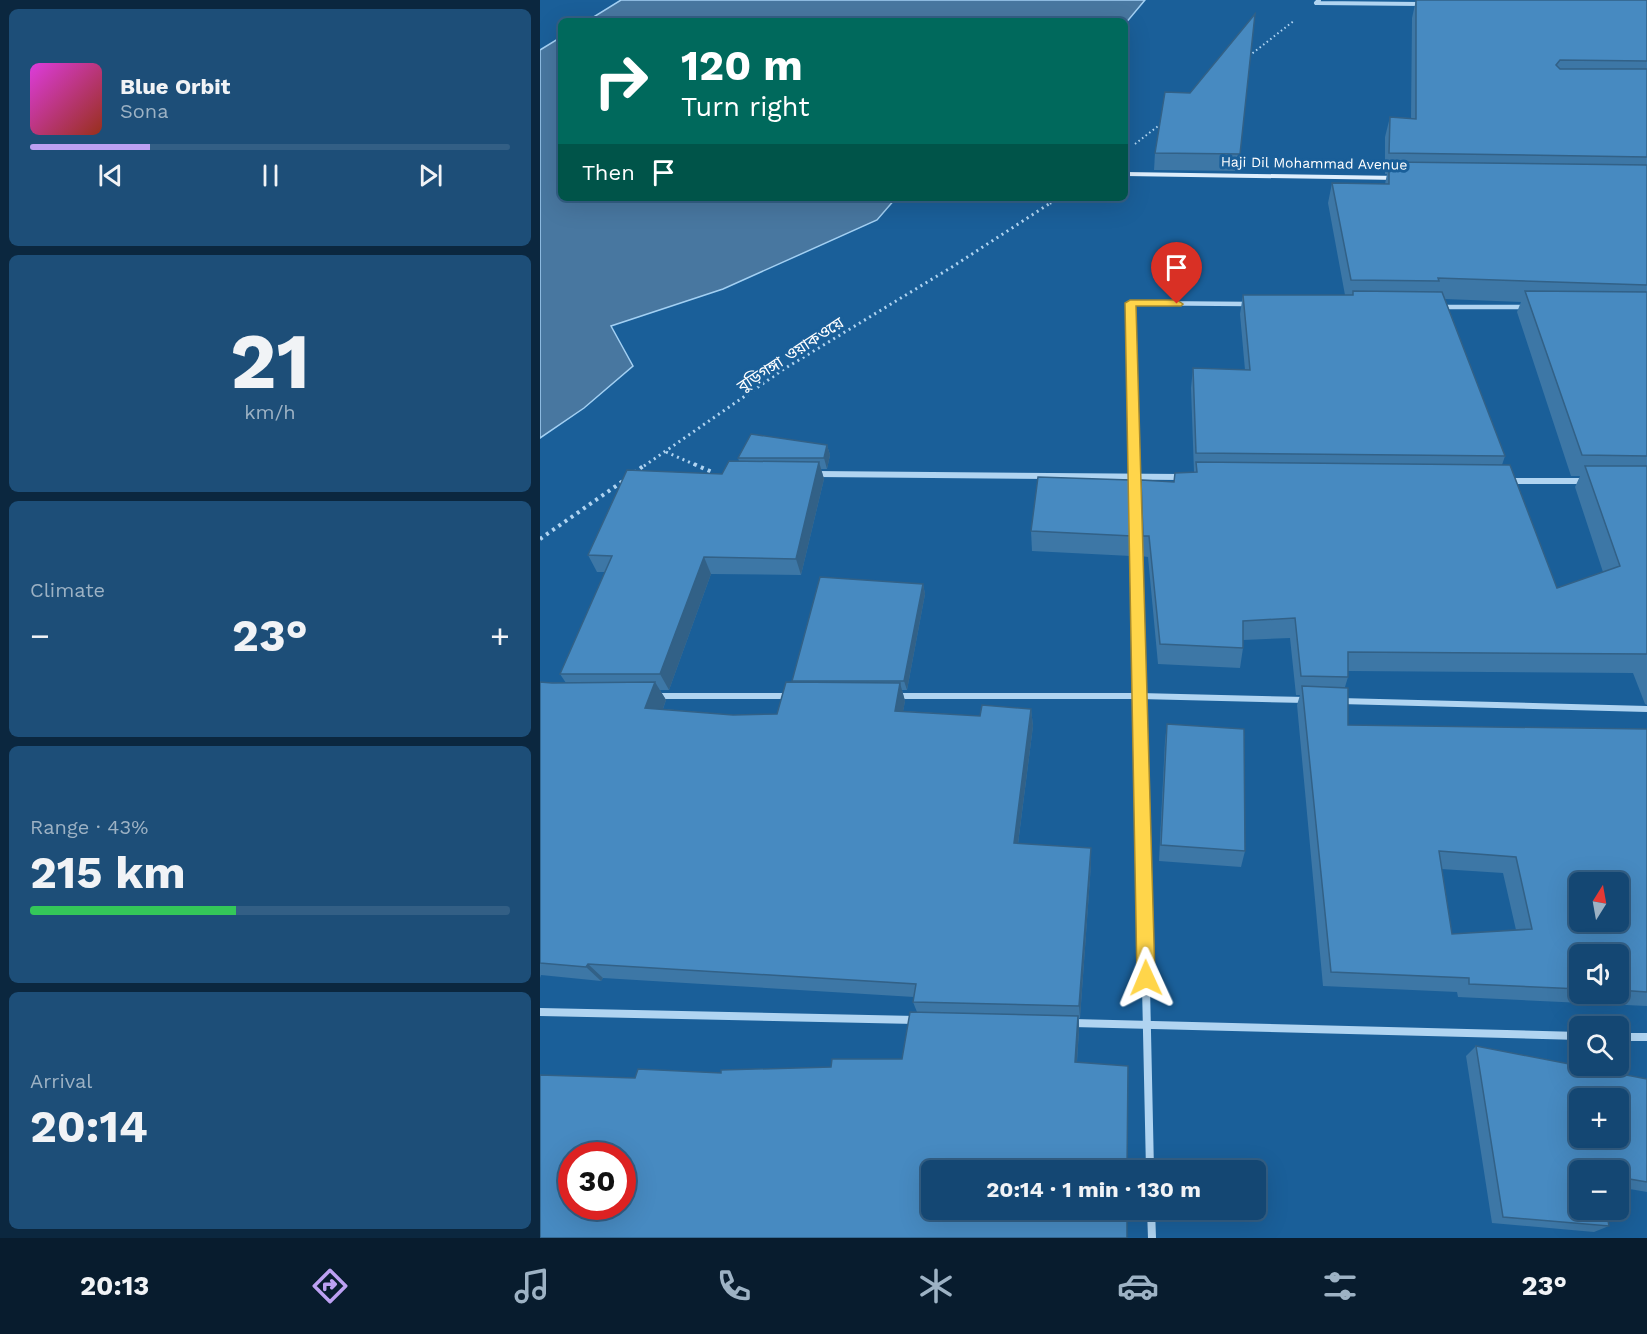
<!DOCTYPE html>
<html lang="en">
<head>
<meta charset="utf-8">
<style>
  body { margin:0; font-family:"Work Sans","Noto Sans Bengali",sans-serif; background:#1d4e78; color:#f1f3f6; height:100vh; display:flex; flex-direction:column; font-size:22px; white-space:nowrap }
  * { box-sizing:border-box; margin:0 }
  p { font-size:20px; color:#9db2c4 }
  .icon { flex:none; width:33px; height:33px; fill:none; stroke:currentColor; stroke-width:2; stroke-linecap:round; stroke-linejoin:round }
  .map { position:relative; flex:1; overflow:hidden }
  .drawer { display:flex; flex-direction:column; gap:9px; padding:9px; background:#0b273f; width:540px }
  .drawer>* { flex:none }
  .top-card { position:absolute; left:18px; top:18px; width:570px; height:183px; border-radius:9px; box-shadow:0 6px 24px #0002,0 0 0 2px #335f85; background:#00695c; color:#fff; overflow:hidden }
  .needle { width:39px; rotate:11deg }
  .fabs { position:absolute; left:1029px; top:872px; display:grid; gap:12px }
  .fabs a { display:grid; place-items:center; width:60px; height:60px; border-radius:9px; background:#144773; box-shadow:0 6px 24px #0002,0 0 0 2px #335f85; font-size:30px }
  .speed { position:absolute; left:18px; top:1142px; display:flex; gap:12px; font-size:30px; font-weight:700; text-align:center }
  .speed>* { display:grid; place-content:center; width:78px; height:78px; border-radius:50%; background:#144773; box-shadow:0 6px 24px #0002,0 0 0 2px #335f85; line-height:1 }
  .speed .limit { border:9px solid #d22; background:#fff; color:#111 }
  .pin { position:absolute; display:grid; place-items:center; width:51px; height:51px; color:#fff; margin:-62px -26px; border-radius:50% 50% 50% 0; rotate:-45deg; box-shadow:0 0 6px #0007 }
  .pin .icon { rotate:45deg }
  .me { position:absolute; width:66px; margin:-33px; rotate:359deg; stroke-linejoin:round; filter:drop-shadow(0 0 4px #0008) }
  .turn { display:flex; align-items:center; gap:21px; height:126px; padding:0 24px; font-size:27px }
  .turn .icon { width:78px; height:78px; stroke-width:2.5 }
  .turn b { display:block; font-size:42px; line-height:51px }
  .then { display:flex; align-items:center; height:57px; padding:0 24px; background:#0003; gap:12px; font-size:22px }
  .big { font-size:45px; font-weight:700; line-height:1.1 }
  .drawer .card { flex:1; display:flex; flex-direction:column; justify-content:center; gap:9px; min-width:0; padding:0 21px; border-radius:9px; background:#1d4e78 }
  .drawer .dial { align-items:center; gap:0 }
  .dial b { font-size:78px; line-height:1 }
  .song { display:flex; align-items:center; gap:18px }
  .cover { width:72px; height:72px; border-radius:9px; background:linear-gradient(135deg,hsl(300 70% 55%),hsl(10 70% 35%)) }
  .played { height:6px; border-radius:3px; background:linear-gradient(90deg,#bca0f2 25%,#335f85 25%) }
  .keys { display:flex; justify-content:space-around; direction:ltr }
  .heat { display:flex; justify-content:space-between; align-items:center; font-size:33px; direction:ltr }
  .charge { height:9px; border-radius:4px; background:linear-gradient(90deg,#34c759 43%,#335f85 0) }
  .trip { position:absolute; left:381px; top:1160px; width:345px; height:60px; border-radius:9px; background:#144773; box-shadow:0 6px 24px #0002,0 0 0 2px #335f85; font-weight:700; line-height:60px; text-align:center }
  .menu { display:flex; height:96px; justify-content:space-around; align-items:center; background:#081c2e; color:#9db2c4 }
  .menu .icon { width:42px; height:42px }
  .menu .active { color:#bca0f2 }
  .menu b { font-size:27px; color:#f1f3f6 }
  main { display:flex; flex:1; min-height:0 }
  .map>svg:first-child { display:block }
  .water { fill:#4877a0; stroke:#a3d0f3; stroke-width:1.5 }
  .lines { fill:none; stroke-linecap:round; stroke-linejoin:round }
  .path-far2 { stroke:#b0d4f1; stroke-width:2; stroke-dasharray:1.5 3; stroke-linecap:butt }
  .path-far1 { stroke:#b0d4f1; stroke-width:3; stroke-dasharray:2 4; stroke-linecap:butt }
  .path { stroke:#b0d4f1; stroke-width:4; stroke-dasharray:3 4.5; stroke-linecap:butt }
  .street-far3 { stroke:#b0d4f1; stroke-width:4 }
  .street-far2 { stroke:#b0d4f1; stroke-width:4.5 }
  .street-far1 { stroke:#b0d4f1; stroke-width:6 }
  .street { stroke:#b0d4f1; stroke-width:8 }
  .secondary { fill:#deeefc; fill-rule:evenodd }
  .wall { fill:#3d77a6; fill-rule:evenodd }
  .shaded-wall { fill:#326187 }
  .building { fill:#478ac1; stroke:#326187; stroke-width:1.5; fill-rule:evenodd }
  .route { fill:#ffd54a; stroke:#a68a30; stroke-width:1.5 }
  .labels { text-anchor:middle; stroke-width:6; stroke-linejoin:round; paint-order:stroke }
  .far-street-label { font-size:14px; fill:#fff; stroke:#1a5f99 }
  .street-label { font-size:16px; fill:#fff; stroke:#1a5f99 }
</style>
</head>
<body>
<main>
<section class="drawer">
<div class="card">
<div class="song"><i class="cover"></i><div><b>Blue Orbit</b><p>Sona</p></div></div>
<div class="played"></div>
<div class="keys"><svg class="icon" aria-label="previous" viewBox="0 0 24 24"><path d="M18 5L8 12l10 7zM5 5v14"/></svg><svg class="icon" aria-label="pause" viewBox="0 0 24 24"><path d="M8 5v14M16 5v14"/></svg><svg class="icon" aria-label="next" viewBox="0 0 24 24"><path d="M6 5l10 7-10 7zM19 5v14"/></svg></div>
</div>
<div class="card dial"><b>21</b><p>km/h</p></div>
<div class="card"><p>Climate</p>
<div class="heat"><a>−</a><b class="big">23°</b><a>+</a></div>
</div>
<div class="card"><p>Range · 43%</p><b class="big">215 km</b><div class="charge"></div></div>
<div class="card"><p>Arrival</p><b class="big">20:14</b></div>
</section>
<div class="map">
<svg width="1107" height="1238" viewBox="0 0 1107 1238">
  <rect width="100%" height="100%" fill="#1a5f99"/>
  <g class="water">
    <path d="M81 0H605L585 24V21H47Z"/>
    <path d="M21 37V198H356L337 220 183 289 71 326 93 366 44 408 0 438V50Z"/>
  </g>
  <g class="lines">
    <g class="path-far2">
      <path d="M709 56 755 20"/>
      <path d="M595 144 622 123"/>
      <path d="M510 204 519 198"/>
    </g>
    <g class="path-far1">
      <path d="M126 452 158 466"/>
      <path d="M104 466 244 369 412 267 512 202"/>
    </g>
    <g class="path">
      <path d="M154 464 174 473"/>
      <path d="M94 473 106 464"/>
      <path d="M0 539 86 479"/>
    </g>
    <path class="street-far3" d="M779 0 776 3 881 4"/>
    <g class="street-far2">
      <path d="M901 307H986"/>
      <path d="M594 466 590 303 707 304"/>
    </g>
    <g class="street-far1">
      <path d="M594 464 602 804"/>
      <path d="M277 474 642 477"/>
      <path d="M970 481H1044"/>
      <path d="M116 696H250"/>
      <path d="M356 696H600L766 700"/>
      <path d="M800 701 1107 709"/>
    </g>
    <g class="street">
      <path d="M602 802 610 1170"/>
      <path d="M0 1012 376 1020"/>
      <path d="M533 1023 1040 1036"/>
      <path d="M1078 1037H1107"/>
      <path d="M611 1209 612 1238"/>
    </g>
    <path class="secondary" d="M585 172 860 176 864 178 860 180 585 176Z"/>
  </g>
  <g class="wall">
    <path d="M876 0H1107V705L1105 704 1093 673 808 671V677L805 687 808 725 1107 729V1006L918 997 917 992 783 986 757 705 760 695H756L750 638 703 640V648L700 668 618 664 608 557 601 556 600 501 601 480 634 482 654 472 651 388 653 368 705 370 700 314 703 295H805L788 203 792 183 845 184 847 174H845V137L850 117 871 118 872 18ZM905 299 981 302 977 312 1031 476H1040L1035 487 1063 572 1017 588 962 465 965 456ZM901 869 963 873 976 930 912 934ZM1040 954H1078V993H1040Z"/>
    <path d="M615 153 700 154 698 171 614 170Z"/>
    <path d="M287 445 290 455 287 469H281L284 479 261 575 171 574 129 690H120L126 700 123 709 193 715 237 714 253 682 252 681 383 584 385 594 367 690H362L365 701 363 711 440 716 491 709 493 726 478 844 551 864 540 1018H539V1030L537 1062 95 1078 181 1073 291 1067 362 1059 377 1012 373 1002 374 997 63 978 61 981 1 975 0 978V682L26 683 20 674 65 572H57L48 555 182 474 199 461 198 458Z"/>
    <path d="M491 531 592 536 591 556 492 551Z"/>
    <path d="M627 724 705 851 701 867 619 861 625 741Z"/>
    <path d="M936 1046 1107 1079V1192L1078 1187V1170H1040L1069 1226 1054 1232 952 1223 926 1056Z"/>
  </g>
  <g class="shaded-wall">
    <path d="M287 445 290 455 287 469 284 458Z"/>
    <path d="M279 462 284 479 261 575 256 559Z"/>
    <path d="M164 557 171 574 129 690 120 674Z"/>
    <path d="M383 584 385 594 367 690 364 681Z"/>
    <path d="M115 682 126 700 117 726 105 708Z"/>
    <path d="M360 683 365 701 360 729 355 711Z"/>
    <path d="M491 709 493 726 476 859 474 843Z"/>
    <path d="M551 848V864L540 1018 539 1006Z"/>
    <path d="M48 964 63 978 61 981 46 967Z"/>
    <path d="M538 1016 539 1030 536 1075 535 1062Z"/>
  </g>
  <g class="building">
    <path d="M876 0H1107V61L1020 60 1016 65 1020 69H1107V157L849 153 850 117 876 119Z"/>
    <path d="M715 14 700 154 615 153 625 92 650 93Z"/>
    <path d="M849 162 1107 165V285L898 278 899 281 811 280 792 183 849 184Z"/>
    <path d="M813 291 902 292 965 456 656 453 653 368 710 370 703 295H813Z"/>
    <path d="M985 291 1107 292V456L1042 455Z"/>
    <path d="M211 434 287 445 284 458H198Z"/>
    <path d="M189 461 279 462 256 559 164 557 120 674H20L72 556 48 555 87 470 182 474Z"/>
    <path d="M656 462 970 465 1017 588 1080 566 1045 466H1107V654L808 652V677L761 676 755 618 703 621V648L620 644 609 536H603L601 480 634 482 635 473 657 472Z"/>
    <path d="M498 477 590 480 592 536 491 531Z"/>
    <path d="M280 577 383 584 364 681H252Z"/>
    <path d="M0 682 12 683 115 682 105 708 193 715 237 714 246 682 360 683 355 711 440 716 442 705 491 709 474 843 551 848 539 1006 373 1002 376 984 48 964 46 967 0 963Z"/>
    <path d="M762 686 808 688V725L1107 729V992L1078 990V954H1040V989L929 984V978L791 972ZM899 851 976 857 992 929 912 934ZM1040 882H1078V921H1040Z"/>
    <path d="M627 724 704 729 705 851 621 845Z"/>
    <path d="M370 1012 538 1016 535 1062 588 1066 587 1170H392V1209H587V1238H0V1075L95 1078 98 1069 181 1073V1070L291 1067 292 1059H362ZM32 1155H82V1206H32Z"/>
    <path d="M936 1046 1107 1079V1182L1078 1177V1170H1040V1209H1066L1069 1226 963 1217ZM1040 1098H1078V1137H1040Z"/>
  </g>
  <path class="route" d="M637 300 643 304 641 306H596L615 978 612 984 606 987 600 984 597 978 585 303 590 300Z"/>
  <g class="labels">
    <g class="far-street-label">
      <text transform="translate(774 163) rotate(1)" y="5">Haji Dil Mohammad Avenue</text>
    </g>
    <g class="street-label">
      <text transform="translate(250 354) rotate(-33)" y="6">বুড়িগঙ্গা ওয়াকওয়ে</text>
    </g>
  </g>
</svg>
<div class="fabs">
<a><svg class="needle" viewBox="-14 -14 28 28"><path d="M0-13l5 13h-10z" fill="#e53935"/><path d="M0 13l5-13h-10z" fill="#9db2c4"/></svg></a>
<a><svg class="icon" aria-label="sound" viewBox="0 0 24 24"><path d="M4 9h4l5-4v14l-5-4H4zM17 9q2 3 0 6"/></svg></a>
<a><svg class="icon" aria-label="search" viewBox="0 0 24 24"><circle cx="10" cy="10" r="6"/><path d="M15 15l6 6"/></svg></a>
<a>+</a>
<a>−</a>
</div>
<div class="speed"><div class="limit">30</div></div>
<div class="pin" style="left:637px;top:304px;background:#d93025"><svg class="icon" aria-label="arrive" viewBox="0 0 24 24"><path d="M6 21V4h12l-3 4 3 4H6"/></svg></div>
<svg class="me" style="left:606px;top:978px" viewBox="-20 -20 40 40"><path d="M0-17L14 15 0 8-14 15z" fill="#ffd54a" stroke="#fff" stroke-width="4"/></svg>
<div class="trip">20:14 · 1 min · 130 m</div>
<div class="top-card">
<div class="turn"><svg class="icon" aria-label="right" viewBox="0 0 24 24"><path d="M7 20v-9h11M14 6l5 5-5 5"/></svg><div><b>120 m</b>Turn right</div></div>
<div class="then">Then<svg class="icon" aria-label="arrive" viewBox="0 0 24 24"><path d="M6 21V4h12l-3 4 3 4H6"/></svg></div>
</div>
</div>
</main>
<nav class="menu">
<b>20:13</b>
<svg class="icon active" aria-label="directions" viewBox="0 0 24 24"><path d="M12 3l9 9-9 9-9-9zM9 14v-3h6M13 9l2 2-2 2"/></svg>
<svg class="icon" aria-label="music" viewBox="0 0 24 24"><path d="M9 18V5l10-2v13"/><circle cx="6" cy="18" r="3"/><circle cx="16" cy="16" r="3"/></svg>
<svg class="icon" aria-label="phone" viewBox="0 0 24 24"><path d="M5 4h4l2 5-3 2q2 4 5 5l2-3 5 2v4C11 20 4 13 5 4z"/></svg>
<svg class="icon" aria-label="climate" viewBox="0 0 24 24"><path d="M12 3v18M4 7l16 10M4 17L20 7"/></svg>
<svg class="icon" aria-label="car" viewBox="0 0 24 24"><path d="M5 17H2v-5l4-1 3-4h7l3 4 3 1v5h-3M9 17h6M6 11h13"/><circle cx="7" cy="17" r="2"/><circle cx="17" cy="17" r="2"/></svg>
<svg class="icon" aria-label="filters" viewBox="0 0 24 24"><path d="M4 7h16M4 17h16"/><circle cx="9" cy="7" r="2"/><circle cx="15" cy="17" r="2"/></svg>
<b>23°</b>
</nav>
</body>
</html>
